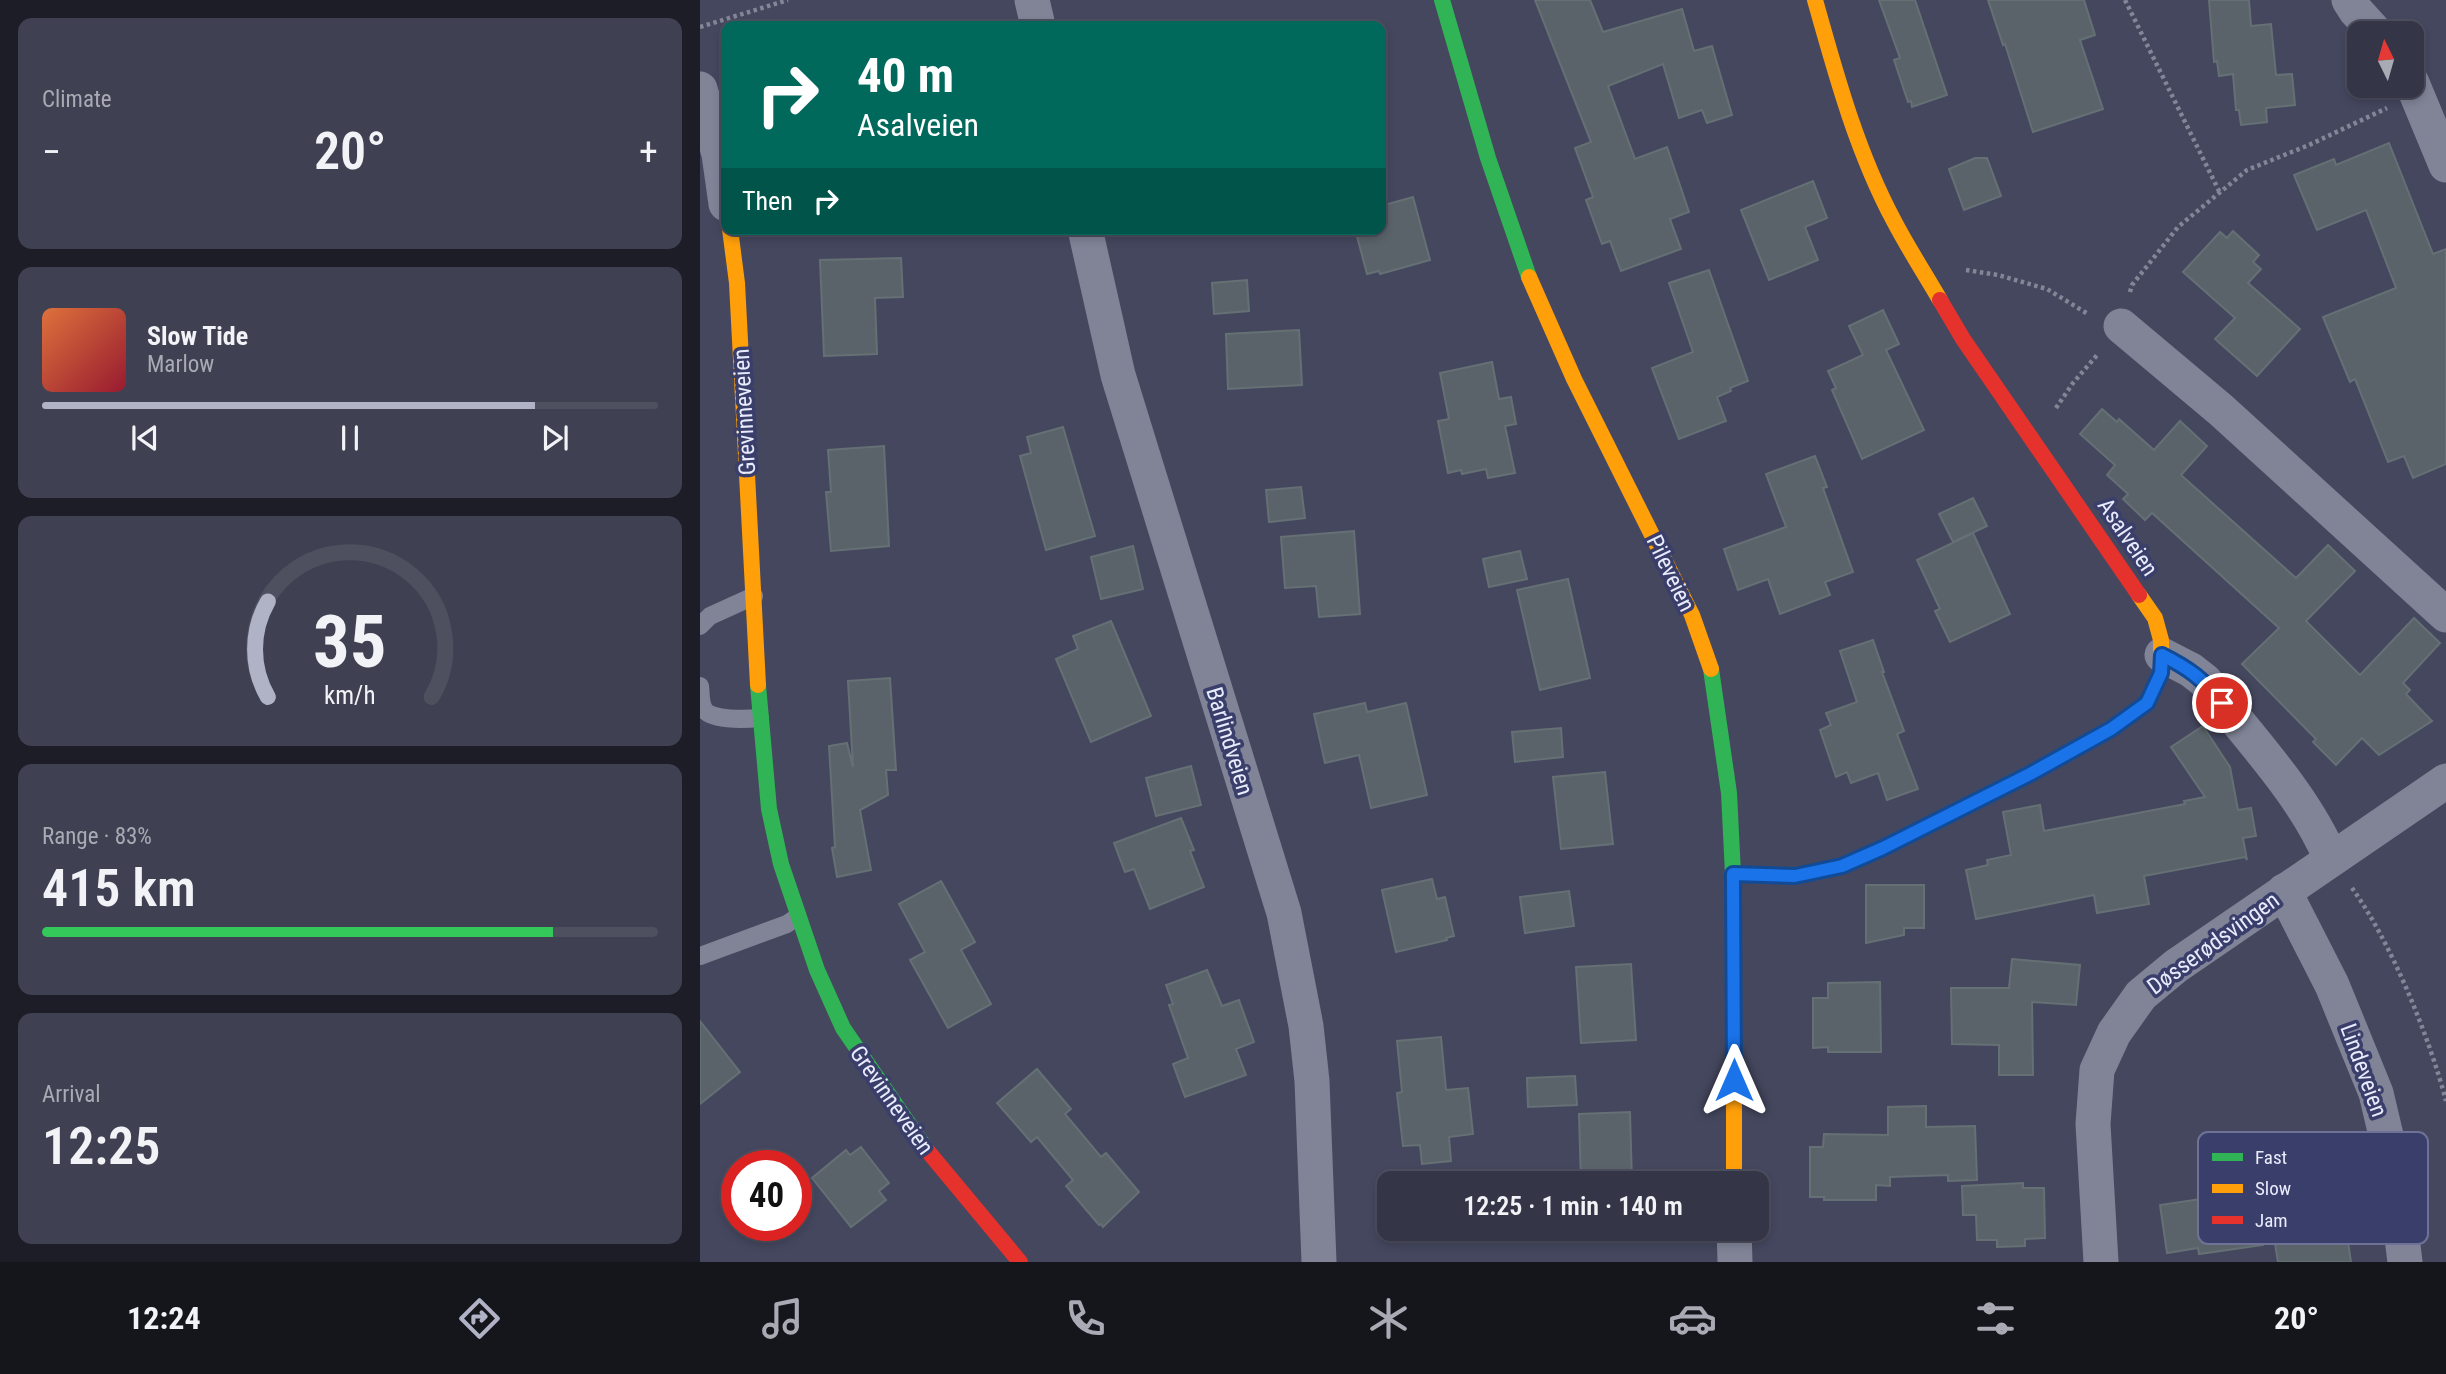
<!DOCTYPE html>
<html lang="en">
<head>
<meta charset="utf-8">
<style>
  body { margin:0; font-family:"Roboto Condensed",sans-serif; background:#3f4052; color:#f1f3f6; height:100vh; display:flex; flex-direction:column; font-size:26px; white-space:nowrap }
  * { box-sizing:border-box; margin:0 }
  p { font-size:23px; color:#a9abb4 }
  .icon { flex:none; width:38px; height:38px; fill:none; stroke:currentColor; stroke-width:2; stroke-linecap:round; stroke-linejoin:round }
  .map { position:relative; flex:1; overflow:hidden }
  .details { display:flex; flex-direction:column; gap:18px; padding:18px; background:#1d1d27; width:700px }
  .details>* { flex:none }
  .guide { position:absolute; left:21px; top:21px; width:665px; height:214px; border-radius:14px; box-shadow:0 4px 10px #0003,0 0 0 2px #4e5060; background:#00695c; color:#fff; overflow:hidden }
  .needle { width:46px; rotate:355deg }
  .buttons { position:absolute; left:1647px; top:21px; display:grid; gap:14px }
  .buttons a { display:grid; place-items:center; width:77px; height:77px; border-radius:14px; background:#343547; box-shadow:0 4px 10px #0003,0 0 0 2px #4e5060; font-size:35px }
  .speed { position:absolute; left:21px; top:1150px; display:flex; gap:14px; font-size:35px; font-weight:700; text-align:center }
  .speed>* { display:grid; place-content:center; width:91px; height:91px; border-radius:50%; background:#343547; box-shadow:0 4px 10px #0003,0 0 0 2px #4e5060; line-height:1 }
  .speed .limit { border:10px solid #d22; background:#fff; color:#111 }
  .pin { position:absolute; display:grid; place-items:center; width:60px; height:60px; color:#fff; margin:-30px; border:4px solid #fff; border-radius:50%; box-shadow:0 2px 7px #0007 }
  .me { position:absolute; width:77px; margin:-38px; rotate:0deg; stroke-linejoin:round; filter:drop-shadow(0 0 5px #0008) }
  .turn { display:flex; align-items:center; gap:24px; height:147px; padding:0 21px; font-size:32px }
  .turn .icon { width:91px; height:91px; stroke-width:2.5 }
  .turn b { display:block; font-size:49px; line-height:60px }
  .then { display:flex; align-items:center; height:66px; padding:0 21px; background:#0003; gap:14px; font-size:26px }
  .big { font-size:52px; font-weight:600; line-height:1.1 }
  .details .card { flex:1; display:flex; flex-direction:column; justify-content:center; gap:10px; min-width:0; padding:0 24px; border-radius:14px; background:#3f4052 }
  .details .dial { align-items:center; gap:0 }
  .dial svg { height:182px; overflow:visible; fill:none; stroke:#4e5060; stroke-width:7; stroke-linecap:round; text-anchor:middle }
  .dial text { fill:#f1f3f6; stroke:none }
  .song { display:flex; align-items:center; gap:21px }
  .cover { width:84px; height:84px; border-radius:10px; background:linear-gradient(135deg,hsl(20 70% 55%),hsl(350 70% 35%)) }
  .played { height:7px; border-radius:4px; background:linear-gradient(90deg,#b0b2c5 80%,#4e5060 80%) }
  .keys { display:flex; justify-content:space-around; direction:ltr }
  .heat { display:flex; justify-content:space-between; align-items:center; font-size:38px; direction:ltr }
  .charge { height:10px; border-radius:5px; background:linear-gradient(90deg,#34c759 83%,#4e5060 0) }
  .trip { position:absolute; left:677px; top:1171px; width:392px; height:70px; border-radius:14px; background:#343547; box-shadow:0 4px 10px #0003,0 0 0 2px #4e5060; font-weight:600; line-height:70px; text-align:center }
  .dock { display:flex; height:112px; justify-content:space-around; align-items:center; background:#15151c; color:#a9abb4 }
  .dock .icon { width:49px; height:49px }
  .dock .current { color:#b0b2c5 }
  .dock b { font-size:32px; color:#f1f3f6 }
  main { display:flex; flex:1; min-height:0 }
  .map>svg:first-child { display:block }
  .building { fill:#5a636a; stroke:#657074; stroke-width:2 }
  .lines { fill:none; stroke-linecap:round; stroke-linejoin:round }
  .path { stroke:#848697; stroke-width:4.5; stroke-dasharray:3.5 3.5; stroke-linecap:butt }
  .lane { stroke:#818497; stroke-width:18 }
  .street { stroke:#818497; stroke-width:35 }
  .fast { stroke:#30b455; stroke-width:16 }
  .slow { stroke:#ff9f0a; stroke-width:16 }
  .jam { stroke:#e5322d; stroke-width:16 }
  .route-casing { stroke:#114b97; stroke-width:18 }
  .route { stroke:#1a73e8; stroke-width:12 }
  .labels { text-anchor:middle; stroke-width:7; stroke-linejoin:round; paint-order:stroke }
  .street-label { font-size:23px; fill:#e9ecfc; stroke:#3a3e6a }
  .key { fill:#3a3e6a; stroke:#6f7296; stroke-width:2 }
  .key-label { font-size:19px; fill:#e9ecfc }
</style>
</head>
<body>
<main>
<section class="details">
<div class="card"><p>Climate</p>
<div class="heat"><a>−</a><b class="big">20°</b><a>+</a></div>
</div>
<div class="card">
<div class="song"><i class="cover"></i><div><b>Slow Tide</b><p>Marlow</p></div></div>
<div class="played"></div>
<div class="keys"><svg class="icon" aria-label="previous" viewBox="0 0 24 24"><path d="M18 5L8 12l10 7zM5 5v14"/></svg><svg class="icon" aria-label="pause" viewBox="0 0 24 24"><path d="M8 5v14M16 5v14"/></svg><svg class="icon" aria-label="next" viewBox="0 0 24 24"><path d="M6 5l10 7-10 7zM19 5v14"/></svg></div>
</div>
<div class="card dial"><svg viewBox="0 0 100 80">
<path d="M14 69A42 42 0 1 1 86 69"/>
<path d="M14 69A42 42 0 0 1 14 27" stroke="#b0b2c5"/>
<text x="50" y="56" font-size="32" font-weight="700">35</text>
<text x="50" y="72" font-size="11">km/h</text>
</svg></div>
<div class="card"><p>Range · 83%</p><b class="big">415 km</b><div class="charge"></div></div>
<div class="card"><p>Arrival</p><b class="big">12:25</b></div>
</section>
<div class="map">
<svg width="1746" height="1262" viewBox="0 0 1746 1262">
  <rect width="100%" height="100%" fill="#45475f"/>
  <g class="building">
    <path d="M835 0H890L903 32 982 9 994 51 1012 46 1032 115 1007 123 1002 110 979 118 963 64 908 86 935 159 967 147 989 212 970 219 981 249 921 271 910 241 902 244 886 200 893 197 875 148 891 142Z"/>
    <path d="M1179 0H1215L1247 95 1212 107 1211 101 1208 102 1194 60 1200 58Z"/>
    <path d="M1288 0H1384L1395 35 1380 40 1403 109 1333 132 1305 44 1303 45Z"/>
    <path d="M1509 0H1549L1551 26 1571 24 1576 75 1592 74 1595 105 1566 108 1567 122 1541 125 1539 110H1536L1533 74 1519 76 1517 61 1514 62Z"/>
    <path d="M1689 143 1733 254 1746 249V464L1713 478 1704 456 1688 462 1655 379 1650 382 1623 317 1696 288 1666 210 1617 230 1594 175 1634 159 1636 165Z"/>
    <path d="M1275 158H1287L1301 196 1264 210 1249 169Z"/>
    <path d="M1113 181 1127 218 1105 227 1118 260 1069 280 1041 210Z"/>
    <path d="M713 197 730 260 680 274 679 271 667 274 655 229H681V206Z"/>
    <path d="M1533 231 1559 255 1553 262 1561 269 1548 283 1600 329 1557 376 1515 339 1535 318 1483 272 1520 232 1527 238Z"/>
    <path d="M201 258 203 297 175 298 177 354 124 356 120 260Z"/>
    <path d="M1009 270 1048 381 1030 388 1031 391 1017 397 1026 421 979 439 952 368 993 352 969 283Z"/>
    <path d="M547 280 549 311 514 314 512 283Z"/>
    <path d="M1183 310 1199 344 1186 350 1224 430 1162 459 1132 390 1136 388 1128 371 1163 355 1149 326Z"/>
    <path d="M599 330 602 385 528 389 526 334Z"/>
    <path d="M792 362 799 399 811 397 816 424 805 426 815 473 788 478 786 469 762 474 761 470 748 473 738 421 749 419 740 373Z"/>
    <path d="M1402 409 1417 422 1419 419 1454 450 1480 421 1507 446 1481 475 1596 578 1628 545 1655 571 1606 621 1660 675 1714 618 1740 643 1703 683 1710 690 1706 694 1732 721 1679 755 1662 738 1636 765 1613 742 1616 739 1542 664 1579 628 1452 513 1445 520 1423 499 1428 494 1407 475 1415 465 1380 434Z"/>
    <path d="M363 427 395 536 346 550 320 456 331 453 327 437Z"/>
    <path d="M184 446 189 546 131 551 126 492H131L128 450Z"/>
    <path d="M1115 456 1127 487 1123 488 1153 572 1125 582 1130 595 1080 614 1068 579 1038 590 1024 549 1086 527 1066 474Z"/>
    <path d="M601 487 605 518 569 522 566 490Z"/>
    <path d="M1273 498 1287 526 1253 542 1239 514Z"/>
    <path d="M654 531 660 614 619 617 616 586 585 588 581 537Z"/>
    <path d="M1273 533 1310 614 1250 642 1235 611 1240 609 1217 560Z"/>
    <path d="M433 546 443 589 401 599 391 557Z"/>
    <path d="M820 551 827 579 789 587 783 559Z"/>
    <path d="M868 579 890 678 840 690 817 590Z"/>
    <path d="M411 621 451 716 391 742 356 659 378 649 373 636Z"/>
    <path d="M1173 640 1184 672H1182L1204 731 1197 734 1218 789 1187 800 1178 773 1151 783 1147 772 1136 777 1120 730 1131 725 1126 713 1157 702 1140 651Z"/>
    <path d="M190 678 196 770H186L188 795 160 810 171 870 137 877 132 848 135 847 129 746 147 743 153 767 148 681Z"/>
    <path d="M665 703 667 712 706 703 727 795 671 808 659 755 625 763 614 714Z"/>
    <path d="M1503 726 1530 767 1538 810 1551 808 1556 836 1543 838 1547 860 1545 857 1444 876 1449 904 1397 913 1394 895 1276 919 1266 870 1288 865 1287 860 1311 855 1303 812 1340 805 1344 831 1485 804 1484 801 1505 797 1471 747Z"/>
    <path d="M861 728 863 757 815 762 812 732Z"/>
    <path d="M491 766 501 805 456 816 446 778Z"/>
    <path d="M905 772 913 844 861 849 853 777Z"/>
    <path d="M481 818 494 850 490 851 504 887 450 909 434 869 425 872 414 843Z"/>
    <path d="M732 879 737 899 745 897 754 936 746 938 747 940 696 952 682 890Z"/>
    <path d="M241 881 275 942 261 950 291 1004 248 1028 210 960 225 952 199 904Z"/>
    <path d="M1166 885H1224V928H1204V935L1166 943Z"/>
    <path d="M869 891 874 926 825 933 820 897Z"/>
    <path d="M1312 959 1380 965 1376 1005 1332 1002 1333 1075H1299V1045L1252 1044 1251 988H1309Z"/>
    <path d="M931 964 936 1040 881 1043 876 967Z"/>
    <path d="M507 970 522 1006 539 1000 554 1042 536 1049 546 1075 485 1097 473 1064 488 1058 469 1005 473 1004 466 985Z"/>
    <path d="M1180 982 1181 1052H1128V1047L1113 1048V998H1128V983Z"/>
    <path d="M0 1021 40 1072 0 1104Z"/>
    <path d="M741 1037 746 1090 768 1088 773 1134 749 1137 751 1161 722 1164 720 1145 703 1146 697 1093 702 1092 697 1041Z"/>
    <path d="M337 1069 371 1109 365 1114 401 1157 406 1153 439 1192 403 1227 401 1224 399 1225 366 1186 373 1180 337 1137 331 1142 297 1103Z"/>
    <path d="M875 1076 877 1105 828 1107 827 1078Z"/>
    <path d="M1226 1106V1127L1275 1126 1277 1180 1248 1181V1175L1190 1177V1186L1176 1185V1200H1124V1197H1110V1147H1123L1124 1134 1188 1135V1107Z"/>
    <path d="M930 1112 932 1183H881L879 1114Z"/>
    <path d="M161 1147 189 1183 179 1191 186 1200 151 1227 112 1178 146 1150 150 1155Z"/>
    <path d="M1323 1183V1188H1344L1345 1238 1325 1239V1246L1297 1247V1240H1277L1276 1215H1263L1262 1186Z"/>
    <path d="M1555 1191 1563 1245 1499 1254 1498 1248 1467 1253 1460 1205Z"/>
    <path d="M1644 1214 1651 1262H1578L1572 1225Z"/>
  </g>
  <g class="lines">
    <g class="path">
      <path d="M1425 0 1520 193"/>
      <path d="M0 27 88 0"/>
      <path d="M1266 270 1298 275 1347 289 1388 314"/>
      <path d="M1430 292 1432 285 1478 227 1547 170 1609 145 1687 108"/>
      <path d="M1356 408 1373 383 1398 354"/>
      <path d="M1652 888C1691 942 1729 1036 1746 1101"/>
    </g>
    <g class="lane">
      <path d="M0 626 10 616 54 596"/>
      <path d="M0 686C1 692 0 703 4 709 10 721 48 719 60 718"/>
      <path d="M0 956 87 924 97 917"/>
    </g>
    <g class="street">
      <path d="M332 0 338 26"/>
      <path d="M1649 0 1656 11 1676 33"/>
      <path d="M1712 83 1746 165"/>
      <path d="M0 89 19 154 26 204"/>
      <path d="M385 229 418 375 584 913 606 1026 612 1081 619 1262"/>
      <path d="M1421 326 1521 410 1746 615"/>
      <path d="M1462 655 1491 670 1505 681C1548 737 1604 794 1631 859"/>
      <path d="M1584 891 1632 985 1676 1093 1693 1165 1705 1262"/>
      <path d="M1034 1228 1035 1262"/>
      <path d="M1401 1262 1393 1124 1397 1070 1414 1033 1441 995 1476 966 1746 781"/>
    </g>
    <g class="fast">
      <path d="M742 0 788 158 829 277"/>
      <path d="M1011 669 1029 793 1033 874 1034 1074"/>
      <path d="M58 685 69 809 81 864 117 970 143 1028 226 1149"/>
    </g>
    <g class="slow">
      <path d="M1115 0C1136 75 1157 152 1194 221 1208 248 1225 274 1240 300"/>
      <path d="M30 229 37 283 58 685"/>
      <path d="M829 277 874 379 992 615 1011 669"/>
      <path d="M1033 874 1095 876 1142 866 1183 848 1330 774 1411 729 1447 703 1461 673V640L1455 618 1439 595"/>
      <path d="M1034 1074V1183"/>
    </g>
    <g class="jam">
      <path d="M1240 300 1263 339 1439 595"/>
      <path d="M226 1149 320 1262"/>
    </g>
  </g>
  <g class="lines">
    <g class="route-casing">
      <path id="route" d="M1034 1080 1033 874 1095 876 1142 866 1183 848 1330 774 1411 729 1447 703 1461 673 1462 655C1490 669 1503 679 1522 703"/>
    </g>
    <use href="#route" class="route"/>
  </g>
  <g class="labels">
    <g class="street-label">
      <text transform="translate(44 412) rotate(-93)" y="8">Grevinneveien</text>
      <text transform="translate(1428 537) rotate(56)" y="8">Asalveien</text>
      <text transform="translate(971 573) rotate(64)" y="8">Pileveien</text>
      <text transform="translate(530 741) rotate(73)" y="8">Barlindveien</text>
      <text transform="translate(1513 943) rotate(-36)" y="8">Døsserødsvingen</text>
      <text transform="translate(1664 1070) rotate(70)" y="8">Lindeveien</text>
      <text transform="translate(192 1100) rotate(55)" y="8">Grevinneveien</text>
    </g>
  </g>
  <rect x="1498" y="1132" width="230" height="112" rx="10" class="key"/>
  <rect x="1512" y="1153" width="31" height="8" fill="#30b455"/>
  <rect x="1512" y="1184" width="31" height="9" fill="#ff9f0a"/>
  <rect x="1512" y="1216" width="31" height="8" fill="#e5322d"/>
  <g class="key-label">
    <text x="1555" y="1164">Fast</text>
    <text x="1555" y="1195">Slow</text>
    <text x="1555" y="1227">Jam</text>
  </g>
</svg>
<div class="buttons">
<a><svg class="needle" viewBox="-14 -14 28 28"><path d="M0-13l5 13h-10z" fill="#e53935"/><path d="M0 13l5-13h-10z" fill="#a9abb4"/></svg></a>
</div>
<div class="speed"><div class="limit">40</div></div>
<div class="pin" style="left:1522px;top:703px;background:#d93025"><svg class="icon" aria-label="arrive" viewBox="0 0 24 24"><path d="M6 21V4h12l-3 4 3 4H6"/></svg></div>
<svg class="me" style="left:1034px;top:1080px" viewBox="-20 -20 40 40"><path d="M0-17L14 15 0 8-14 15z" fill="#1a73e8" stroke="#fff" stroke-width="4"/></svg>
<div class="trip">12:25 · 1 min · 140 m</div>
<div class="guide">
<div class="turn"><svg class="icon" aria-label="right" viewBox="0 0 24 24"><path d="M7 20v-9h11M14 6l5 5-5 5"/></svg><div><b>40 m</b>Asalveien</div></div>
<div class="then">Then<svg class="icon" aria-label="right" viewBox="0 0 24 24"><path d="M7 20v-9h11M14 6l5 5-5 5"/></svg></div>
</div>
</div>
</main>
<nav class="dock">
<b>12:24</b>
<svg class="icon current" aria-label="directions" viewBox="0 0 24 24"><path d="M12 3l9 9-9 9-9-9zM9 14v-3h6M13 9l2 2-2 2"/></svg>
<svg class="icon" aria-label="music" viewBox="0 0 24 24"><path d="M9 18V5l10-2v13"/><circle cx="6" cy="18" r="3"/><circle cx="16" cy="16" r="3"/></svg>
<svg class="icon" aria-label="phone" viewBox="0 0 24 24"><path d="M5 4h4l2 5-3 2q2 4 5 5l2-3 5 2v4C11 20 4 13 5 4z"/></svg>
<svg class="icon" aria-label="climate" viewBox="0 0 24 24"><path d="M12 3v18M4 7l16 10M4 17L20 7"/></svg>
<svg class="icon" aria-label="car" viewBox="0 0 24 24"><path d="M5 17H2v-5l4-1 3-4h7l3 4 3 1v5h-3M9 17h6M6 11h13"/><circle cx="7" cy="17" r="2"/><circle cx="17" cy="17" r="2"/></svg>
<svg class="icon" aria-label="filters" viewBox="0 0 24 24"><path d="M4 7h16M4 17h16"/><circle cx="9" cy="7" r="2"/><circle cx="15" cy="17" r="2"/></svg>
<b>20°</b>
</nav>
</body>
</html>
